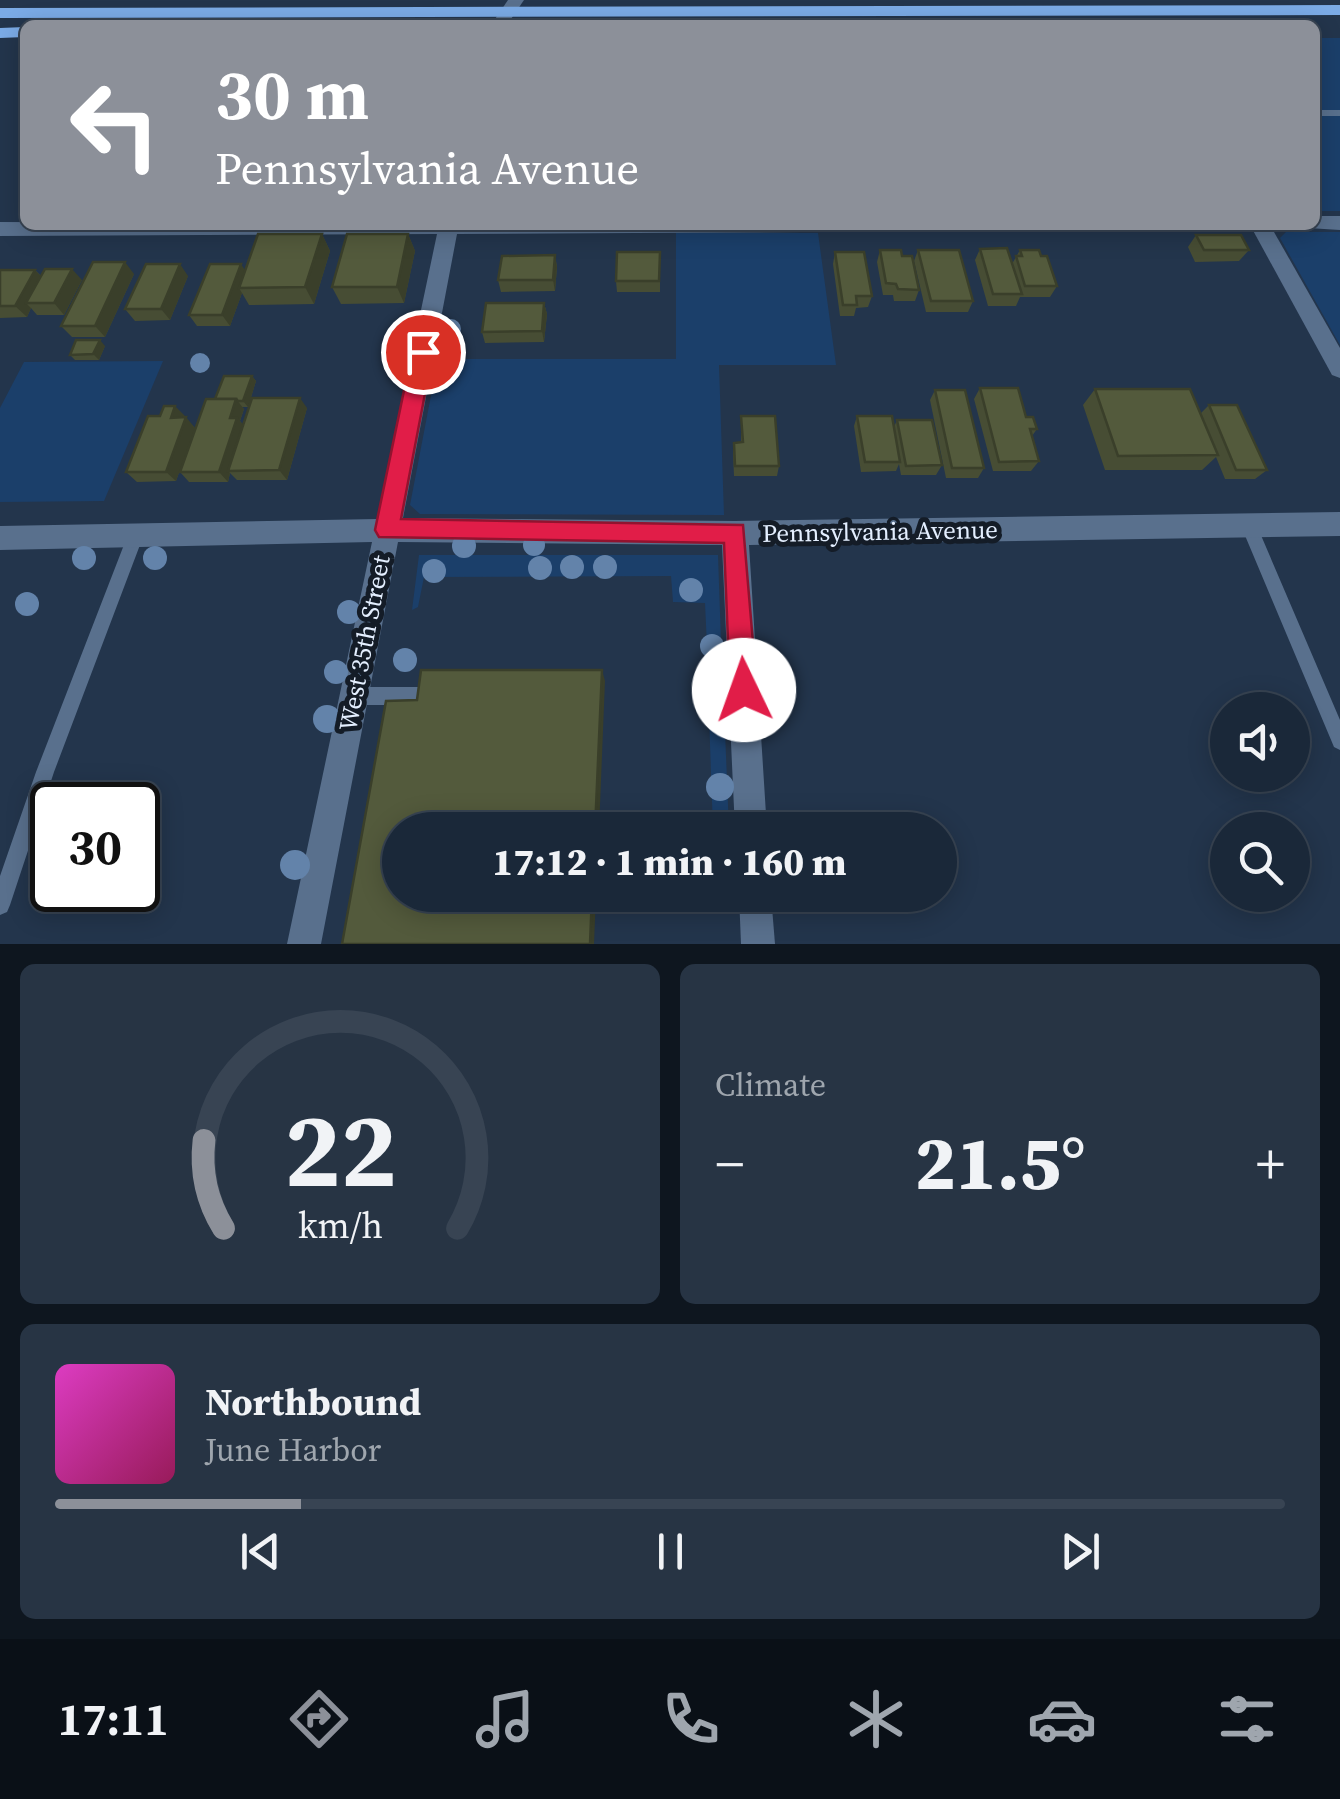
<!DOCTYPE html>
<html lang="en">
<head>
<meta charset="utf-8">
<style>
  body { margin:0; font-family:"Source Serif 4",serif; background:#273444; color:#f1f3f6; height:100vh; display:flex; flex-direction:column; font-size:38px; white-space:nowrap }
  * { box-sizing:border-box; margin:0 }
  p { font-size:32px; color:#9fa6ae }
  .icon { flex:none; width:55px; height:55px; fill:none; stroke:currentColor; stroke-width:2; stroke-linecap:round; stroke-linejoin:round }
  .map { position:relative; height:944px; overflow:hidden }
  .sheet { display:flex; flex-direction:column; gap:20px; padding:20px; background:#0e161f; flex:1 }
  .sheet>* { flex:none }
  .top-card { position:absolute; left:20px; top:20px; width:1300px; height:210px; border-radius:15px; box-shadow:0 5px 25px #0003,0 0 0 2px #384453; background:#8c9099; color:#fff; overflow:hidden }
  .buttons { position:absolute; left:1210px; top:692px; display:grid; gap:20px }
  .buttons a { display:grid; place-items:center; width:100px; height:100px; border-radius:50%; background:#1a2839; box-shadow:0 5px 25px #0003,0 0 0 2px #384453; font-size:50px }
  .speed { position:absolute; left:30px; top:782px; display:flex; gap:20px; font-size:50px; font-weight:700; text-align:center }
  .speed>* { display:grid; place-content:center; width:130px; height:130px; border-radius:50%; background:#1a2839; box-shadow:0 5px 25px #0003,0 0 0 2px #384453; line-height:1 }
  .speed .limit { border:5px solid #111; border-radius:15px; background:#fff; color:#111 }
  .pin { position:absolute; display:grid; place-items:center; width:85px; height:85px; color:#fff; margin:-42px; border:5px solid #fff; border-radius:50%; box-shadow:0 2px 10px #0007 }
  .me { position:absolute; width:110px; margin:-55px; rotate:357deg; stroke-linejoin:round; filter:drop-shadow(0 0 8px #0008) }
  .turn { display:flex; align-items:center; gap:35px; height:210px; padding:0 30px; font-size:45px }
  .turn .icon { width:130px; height:130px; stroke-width:2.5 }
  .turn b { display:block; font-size:70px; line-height:85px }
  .big { font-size:75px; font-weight:800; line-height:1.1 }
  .sheet .widget { flex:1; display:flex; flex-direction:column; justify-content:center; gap:15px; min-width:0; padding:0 35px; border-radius:15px; background:#273444 }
  .sheet .dial { align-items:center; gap:0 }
  .dial svg { height:260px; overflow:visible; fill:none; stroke:#384453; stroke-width:7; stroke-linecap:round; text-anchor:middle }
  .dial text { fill:#f1f3f6; stroke:none }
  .song { display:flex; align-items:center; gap:30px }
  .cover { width:120px; height:120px; border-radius:15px; background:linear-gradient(135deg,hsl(310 70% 55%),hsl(330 70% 35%)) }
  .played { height:10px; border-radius:5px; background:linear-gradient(90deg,#8c9099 20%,#384453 20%) }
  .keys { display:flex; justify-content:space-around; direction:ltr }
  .heat { display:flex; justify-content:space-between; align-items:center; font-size:55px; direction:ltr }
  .sheet .tiles { flex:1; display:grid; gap:20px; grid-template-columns:1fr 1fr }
  .widget:last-child { grid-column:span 2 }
  .trip { position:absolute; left:382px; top:812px; width:575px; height:100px; border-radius:50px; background:#1a2839; box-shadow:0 5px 25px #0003,0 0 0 2px #384453; font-weight:800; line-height:100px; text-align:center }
  .menu { display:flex; height:160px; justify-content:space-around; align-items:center; background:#0a1017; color:#9fa6ae }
  .menu .icon { width:70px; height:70px }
  .menu .active { color:#8c9099 }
  .menu b { font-size:45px; color:#f1f3f6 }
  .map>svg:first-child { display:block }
  .green { fill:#1b3f6a }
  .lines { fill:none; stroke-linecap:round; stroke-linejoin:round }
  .lane { fill:#59708d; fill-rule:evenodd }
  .street { fill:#59708d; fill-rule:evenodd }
  .primary { fill:#7babe6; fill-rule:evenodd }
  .tree { fill:#6383aa }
  .wall { fill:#474d34 }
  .shaded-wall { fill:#3a3f2a }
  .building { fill:#535a3c; stroke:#3a3f2a; stroke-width:2.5 }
  .route { fill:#e11d48; stroke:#92132f; stroke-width:2.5 }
  .labels { text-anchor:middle; stroke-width:10; stroke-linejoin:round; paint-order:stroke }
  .street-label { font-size:25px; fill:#e4efff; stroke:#141c27 }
</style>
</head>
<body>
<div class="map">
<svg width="1340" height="944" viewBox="0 0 1340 944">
  <rect width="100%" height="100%" fill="#23354c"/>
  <g class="green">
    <rect x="1315" y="38" width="25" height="173"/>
    <path d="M1286 232H1340V345L1280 238Z"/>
    <path d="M676 233H818L836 365H719L724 515 420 514 410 505 438 359H676Z"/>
    <path d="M163 361 104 501 0 502V408L24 362Z"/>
    <path d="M419 555H718L722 671 716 673 708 668 705 603 673 602 671 576 424 577 418 607 412 610Z"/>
    <path d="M724 706 729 830H713L709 715 712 707Z"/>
  </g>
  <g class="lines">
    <g class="lane">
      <rect x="1315" y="110" width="25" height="6"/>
      <path d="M1249 519 1255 521 1257 526 1340 720V750L1334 747 1241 526 1243 521Z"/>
      <path d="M135 530 141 532 143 537 54 772 10 905 7 912 0 915V876L36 772 127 537 129 532Z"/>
      <path d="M353 687H430L436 690 439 696 436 702 430 705H353L347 702 344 696 347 690Z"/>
    </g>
    <g class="street">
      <path d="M508 0H524L507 25H491Z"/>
      <path d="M1315 216H1340V230L1308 228 1306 225H1315Z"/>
      <path d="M0 222 813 225 803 232 457 234 403 518 735 521 1340 512V536L749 545 767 830H735L722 545 398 542 321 944H287L372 542 0 550V526L377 519 437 234 0 236Z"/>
      <path d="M1250 225H1270L1340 348V378L1332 375Z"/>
      <path d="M739 895H771L775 944H741Z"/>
    </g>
    <g class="primary">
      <path d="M1340 5V15L0 18V8Z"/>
      <path d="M25 27V37L0 38V28Z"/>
    </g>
  </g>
  <g class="tree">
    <circle cx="451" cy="329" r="10"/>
    <circle cx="200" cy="363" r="10"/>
    <circle cx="464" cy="546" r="12"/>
    <circle cx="534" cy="545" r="11"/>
    <circle cx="84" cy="558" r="12"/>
    <circle cx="155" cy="558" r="12"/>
    <circle cx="572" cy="567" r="12"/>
    <circle cx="605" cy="567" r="12"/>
    <circle cx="540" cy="568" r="12"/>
    <circle cx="434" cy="571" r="12"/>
    <circle cx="691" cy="590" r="12"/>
    <circle cx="27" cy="604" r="12"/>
    <circle cx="349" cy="612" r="12"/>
    <circle cx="712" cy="646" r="12"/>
    <circle cx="405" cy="660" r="12"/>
    <circle cx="336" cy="672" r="12"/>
    <circle cx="775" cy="701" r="14"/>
    <circle cx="327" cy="719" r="14"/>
    <circle cx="720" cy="787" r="14"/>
    <circle cx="295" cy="865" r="15"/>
  </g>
  <g class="wall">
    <path d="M322 234 330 251 314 304 249 305 242 293 230 326H197L189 315 245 270Z"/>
    <path d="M408 234 415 251 404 303 341 304 332 287Z"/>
    <path d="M1196 235 1249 250 1239 261 1195 262 1188 247Z"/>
    <path d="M980 249 1012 264 1020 250 1041 256 1057 286 1050 297H1020L1016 306H988L975 260Z"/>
    <path d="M880 250 902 256 919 290 915 301H894L893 295H883L877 262Z"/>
    <path d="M918 250 973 301 968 312H926L914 261Z"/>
    <path d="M660 252V292H617L616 281Z"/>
    <path d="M835 252 872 296 868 307 856 308 854 316H840L833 264Z"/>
    <path d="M555 255 557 267 555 291 501 292 498 280Z"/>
    <path d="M0 270H35L41 276 82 280 64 315H37L31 308 27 317 0 318Z"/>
    <path d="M134 274 105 337H72L61 326Z"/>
    <path d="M188 276 170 320 135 321 125 309Z"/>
    <path d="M544 303 547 314 544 342 485 343 482 332Z"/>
    <path d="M105 346 99 360H75L70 355Z"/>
    <path d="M252 376 256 381 248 407H242L244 409 240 421 243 425 307 408 287 480H237L230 473 228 482H189L180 472 215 399Z"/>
    <path d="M980 388 1026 417 1037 429 1032 436 1039 461 1031 471H993L974 399Z"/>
    <path d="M1095 389 1200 414 1209 405 1267 470 1255 479H1225L1216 457 1202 470H1105L1083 405Z"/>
    <path d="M935 390 984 468 978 478H946L930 400Z"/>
    <path d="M185 416 184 417 195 428 176 481 137 482 126 472Z"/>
    <path d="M741 416 779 466 777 476H734L733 453 734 443 741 442Z"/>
    <path d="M857 416 894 427 897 420 942 465 936 475H901L899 464 896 471 861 472 854 426Z"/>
  </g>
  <g class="shaded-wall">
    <path d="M322 234 330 251 314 304 305 287Z"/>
    <path d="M408 234 415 251 404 303 397 287Z"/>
    <path d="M555 255 557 267 555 291 553 280Z"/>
    <path d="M125 262 134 274 105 337 95 326Z"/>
    <path d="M180 264 188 276 170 320 161 309Z"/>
    <path d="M241 264 248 275 239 288 242 293 230 326 222 315Z"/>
    <path d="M72 269 82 280 64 315 54 303Z"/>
    <path d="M35 270 46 281 26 303 31 308 27 317 15 306Z"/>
    <path d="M544 303 547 314 544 342 542 331Z"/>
    <path d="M100 340 105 346 99 360 93 354Z"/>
    <path d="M252 376 256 381 248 407 243 401Z"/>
    <path d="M300 398 307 408 287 480 279 470Z"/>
    <path d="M236 399 244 409 240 421 246 428 228 471 230 473 228 482 219 472 230 418Z"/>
    <path d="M175 406 185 416 180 428 171 418Z"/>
    <path d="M186 417 195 428 176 481 166 472Z"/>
    <path d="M602 670 605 681 599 830H595Z"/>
    <path d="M592 895H596L594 944H590Z"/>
  </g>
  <g class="building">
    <path d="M258 234H322L305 287 239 288Z"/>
    <path d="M347 234H408L397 287H332Z"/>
    <path d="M1196 235H1241L1249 250H1204Z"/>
    <path d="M1007 248 1022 294H993L980 249Z"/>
    <path d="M880 250H901L902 256H912L919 290 898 289 896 284 886 283Z"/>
    <path d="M918 250H959L973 301H931Z"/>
    <path d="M1020 250H1039L1041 256H1047L1057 286H1025L1016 256H1022Z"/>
    <path d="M617 252H660L659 281H616Z"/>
    <path d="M835 252H864L872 296H856L857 305H843Z"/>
    <path d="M555 255 553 280H498L502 256Z"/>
    <path d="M93 262H125L95 326H61Z"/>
    <path d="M146 264H180L161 309H125Z"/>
    <path d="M210 264H241L222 315H189Z"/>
    <path d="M45 269H72L54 303H26Z"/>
    <path d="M0 270H35L15 306H0Z"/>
    <path d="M486 303H544L542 331 482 332Z"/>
    <path d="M76 340H100L93 354 70 355Z"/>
    <path d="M224 376H252L243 401H238L236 399H215Z"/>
    <path d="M980 388H1018L1026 417H1033L1037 429H1030L1039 461 999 462Z"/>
    <path d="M1095 389H1190L1218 455 1118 456Z"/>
    <path d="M935 390H965L984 468H952Z"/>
    <path d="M252 398H300L279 470 228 471Z"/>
    <path d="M206 399H236L230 418H237L219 472H180Z"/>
    <path d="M1209 405H1237L1267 470H1236Z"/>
    <path d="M164 406H175L171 418 186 417 166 472H126L148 416H160Z"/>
    <path d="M741 416H775L779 466H735L734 443 743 442Z"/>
    <path d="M857 416H892L900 462H865Z"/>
    <path d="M897 420H932L942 465 906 466Z"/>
    <path d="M421 670H602L595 830H400V895H592L590 944H342L386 701 417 700Z"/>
  </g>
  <path class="route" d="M423 344 433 352 401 519 743 525 757 690 753 700 744 703 734 700 730 690 724 543 379 537 375 530 412 352Z"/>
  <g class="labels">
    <g class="street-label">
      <text transform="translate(880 531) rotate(-1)" y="9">Pennsylvania Avenue</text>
      <text transform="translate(364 643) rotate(-79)" y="9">West 35th Street</text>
    </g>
  </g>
</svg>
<div class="buttons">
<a><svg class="icon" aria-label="sound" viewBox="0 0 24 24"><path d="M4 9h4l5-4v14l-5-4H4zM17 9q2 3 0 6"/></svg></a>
<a><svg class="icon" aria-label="search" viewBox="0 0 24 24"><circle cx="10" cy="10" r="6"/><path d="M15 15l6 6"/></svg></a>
</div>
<div class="speed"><div class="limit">30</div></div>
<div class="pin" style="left:423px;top:352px;background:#d93025"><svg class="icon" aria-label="arrive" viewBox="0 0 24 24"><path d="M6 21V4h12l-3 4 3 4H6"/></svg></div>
<svg class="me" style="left:744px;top:690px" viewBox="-20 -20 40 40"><circle r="19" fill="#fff"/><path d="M0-13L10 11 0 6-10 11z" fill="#e11d48"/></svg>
<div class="trip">17:12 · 1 min · 160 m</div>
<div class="top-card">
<div class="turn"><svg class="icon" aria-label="left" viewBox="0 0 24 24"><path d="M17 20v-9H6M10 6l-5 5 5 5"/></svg><div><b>30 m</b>Pennsylvania Avenue</div></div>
</div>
</div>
<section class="sheet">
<div class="tiles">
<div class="widget dial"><svg viewBox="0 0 100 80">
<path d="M14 69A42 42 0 1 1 86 69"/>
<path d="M14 69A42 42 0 0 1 8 42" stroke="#8c9099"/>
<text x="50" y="56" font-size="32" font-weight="700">22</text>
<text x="50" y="72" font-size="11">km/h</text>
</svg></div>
<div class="widget"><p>Climate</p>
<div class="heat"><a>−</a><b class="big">21.5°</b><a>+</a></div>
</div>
<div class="widget">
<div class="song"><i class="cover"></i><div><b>Northbound</b><p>June Harbor</p></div></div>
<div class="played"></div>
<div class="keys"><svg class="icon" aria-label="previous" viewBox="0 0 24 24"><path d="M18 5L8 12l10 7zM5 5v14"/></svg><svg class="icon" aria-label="pause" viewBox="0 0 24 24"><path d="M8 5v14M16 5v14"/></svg><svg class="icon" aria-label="next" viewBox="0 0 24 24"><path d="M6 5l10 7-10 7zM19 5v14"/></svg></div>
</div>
</div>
</section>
<nav class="menu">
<b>17:11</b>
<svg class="icon active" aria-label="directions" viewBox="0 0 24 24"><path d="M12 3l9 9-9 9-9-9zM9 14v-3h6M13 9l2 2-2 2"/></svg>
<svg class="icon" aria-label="music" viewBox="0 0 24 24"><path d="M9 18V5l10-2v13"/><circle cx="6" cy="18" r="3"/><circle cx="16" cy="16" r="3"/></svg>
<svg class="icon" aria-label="phone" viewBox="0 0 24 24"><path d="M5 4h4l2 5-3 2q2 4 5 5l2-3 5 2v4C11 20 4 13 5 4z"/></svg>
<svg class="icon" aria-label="climate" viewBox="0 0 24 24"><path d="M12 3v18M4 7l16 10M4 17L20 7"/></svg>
<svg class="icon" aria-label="car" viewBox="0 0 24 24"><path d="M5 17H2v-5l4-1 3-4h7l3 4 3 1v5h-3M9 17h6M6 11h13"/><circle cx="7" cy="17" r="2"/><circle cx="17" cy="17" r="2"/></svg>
<svg class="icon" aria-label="filters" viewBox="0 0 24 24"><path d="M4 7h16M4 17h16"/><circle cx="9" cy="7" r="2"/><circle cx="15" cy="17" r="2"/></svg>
</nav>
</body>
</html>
